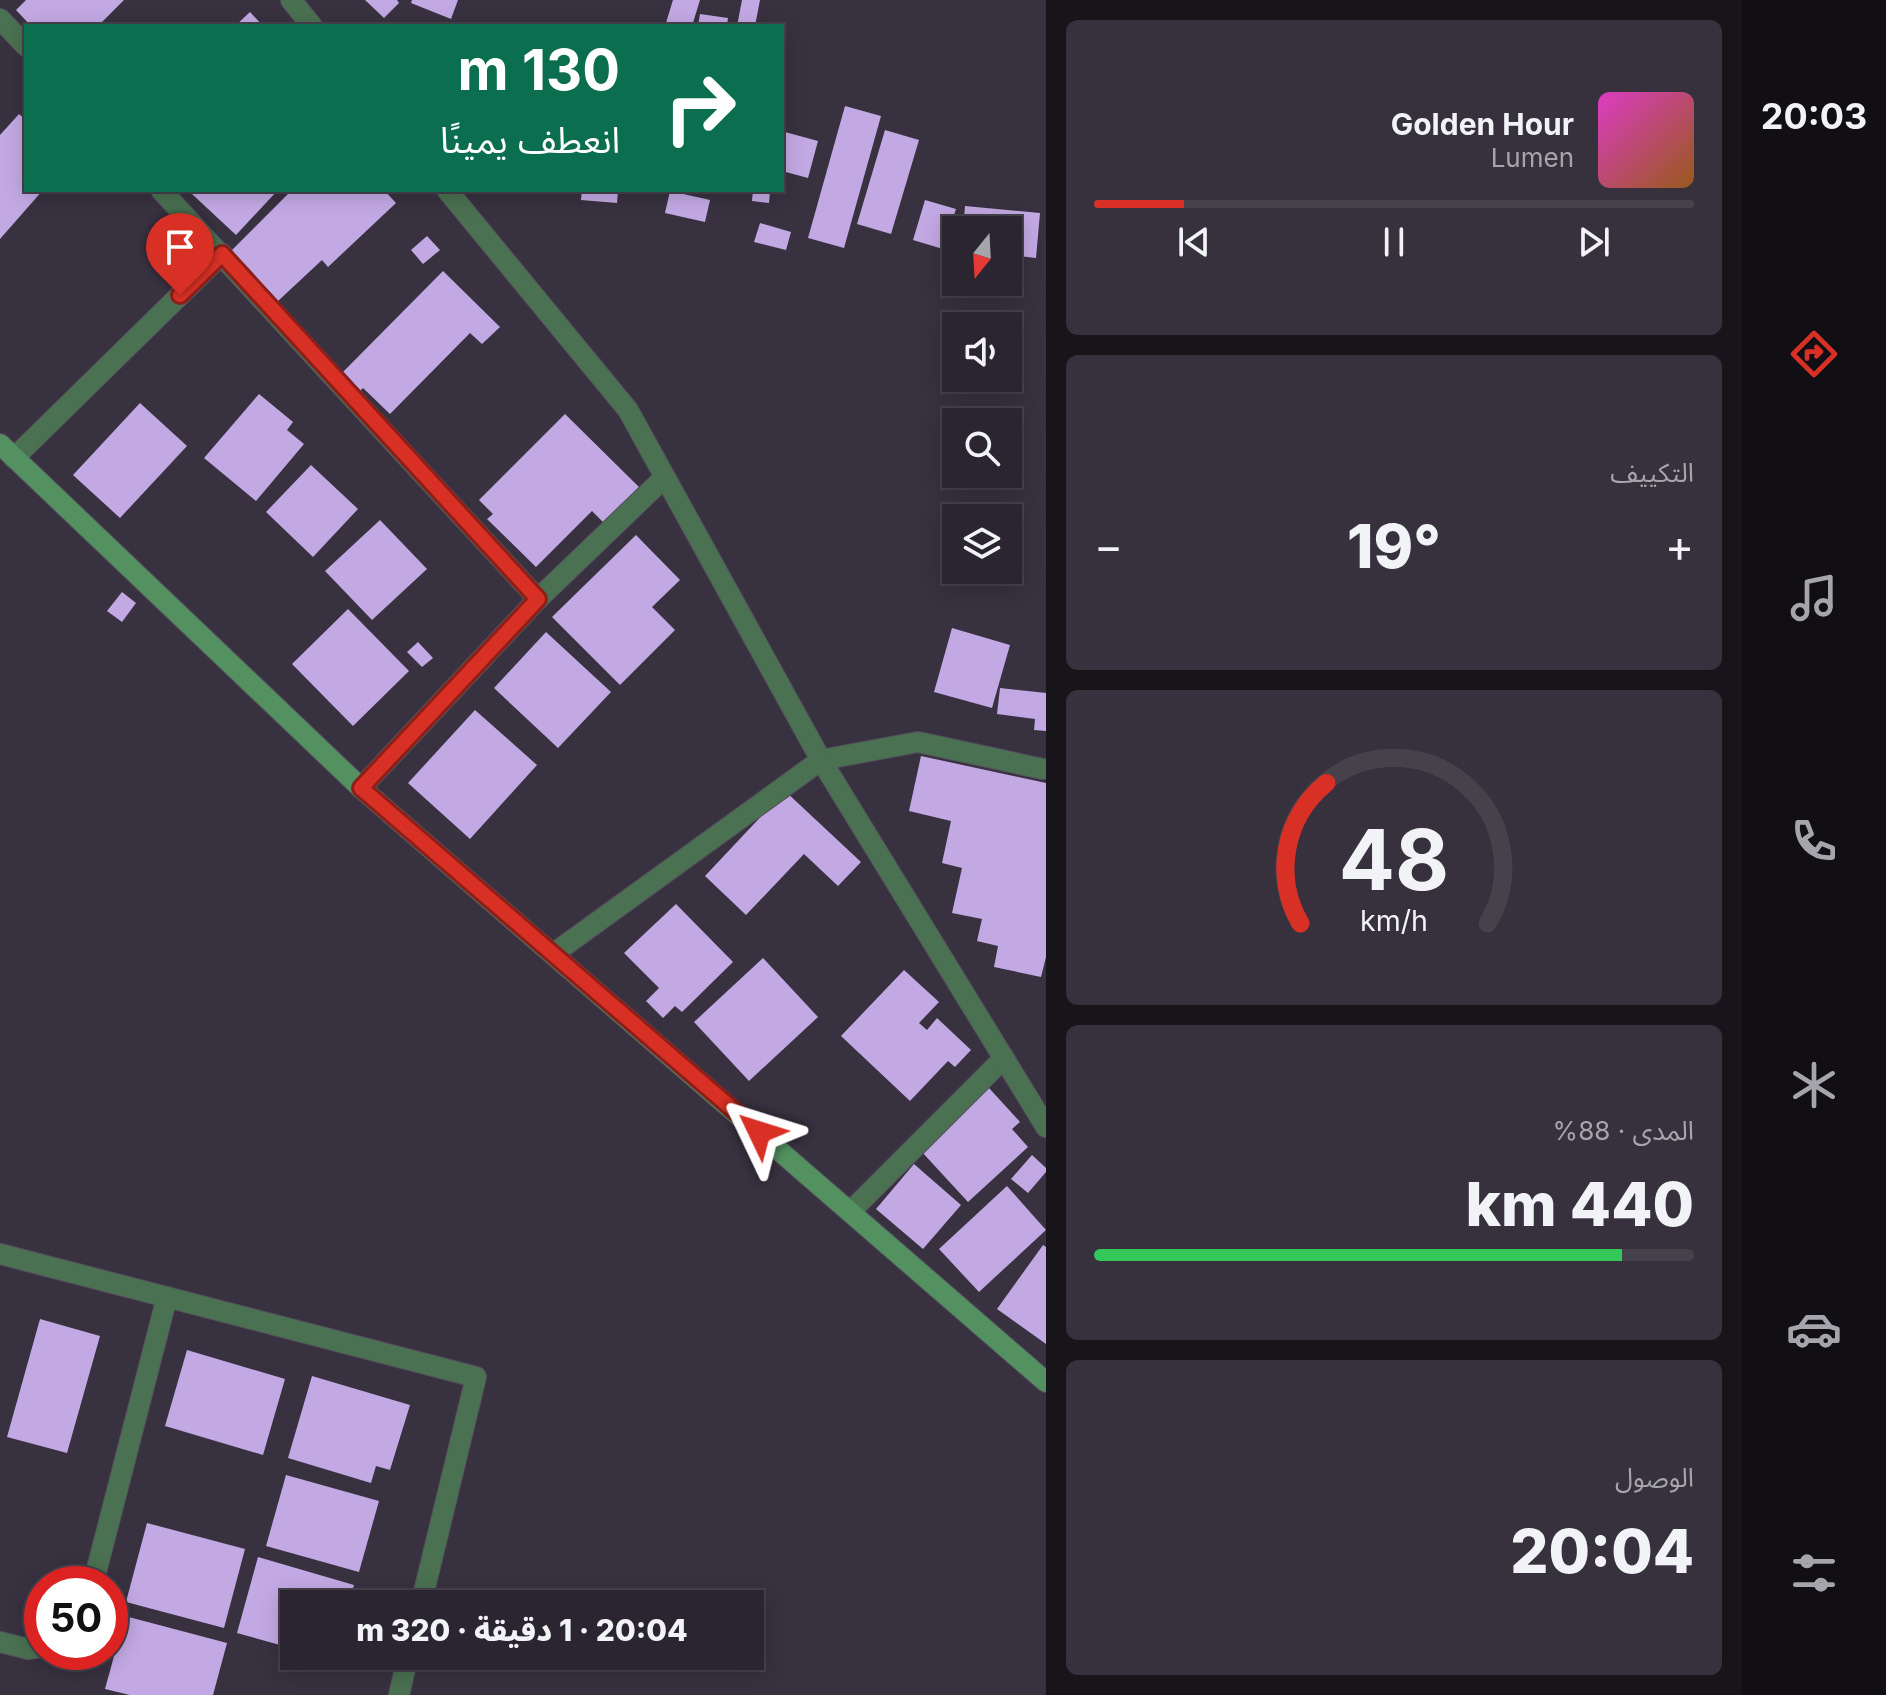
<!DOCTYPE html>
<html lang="ar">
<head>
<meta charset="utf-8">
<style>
  body { margin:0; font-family:Inter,"Noto Sans Arabic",sans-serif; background:#36313c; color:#f1f3f6; direction:rtl; height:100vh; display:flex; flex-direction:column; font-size:30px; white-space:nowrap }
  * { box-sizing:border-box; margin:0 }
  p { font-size:26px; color:#a5a5ab }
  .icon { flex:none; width:44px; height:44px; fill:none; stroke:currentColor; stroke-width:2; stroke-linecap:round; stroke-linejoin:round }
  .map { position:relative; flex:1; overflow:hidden; direction:ltr }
  .sheet { display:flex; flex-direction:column; gap:20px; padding:20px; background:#17141a; width:696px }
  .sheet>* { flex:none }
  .top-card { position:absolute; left:24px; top:24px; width:760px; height:168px; border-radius:0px; box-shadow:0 4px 20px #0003,0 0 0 2px #46424c; direction:rtl; background:#0b6e4f; color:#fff; overflow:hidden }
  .needle { width:52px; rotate:198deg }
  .controls { position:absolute; left:942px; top:216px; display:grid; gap:16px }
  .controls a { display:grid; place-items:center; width:80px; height:80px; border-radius:0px; background:#2a2530; box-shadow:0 4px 20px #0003,0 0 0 2px #46424c; font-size:40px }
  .speed { position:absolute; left:24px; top:1566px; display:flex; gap:16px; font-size:40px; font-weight:700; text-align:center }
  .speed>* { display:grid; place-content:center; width:104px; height:104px; border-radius:50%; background:#2a2530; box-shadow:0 4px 20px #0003,0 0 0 2px #46424c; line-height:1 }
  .speed .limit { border:12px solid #d22; background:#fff; color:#111 }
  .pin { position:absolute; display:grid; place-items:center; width:68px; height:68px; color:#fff; margin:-82px -34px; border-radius:50% 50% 50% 0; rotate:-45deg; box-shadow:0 0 8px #0007 }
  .pin .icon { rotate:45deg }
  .me { position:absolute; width:88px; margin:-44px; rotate:311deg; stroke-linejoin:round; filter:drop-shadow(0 0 6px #0008) }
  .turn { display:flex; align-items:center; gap:28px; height:168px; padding:0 32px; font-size:36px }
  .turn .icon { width:104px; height:104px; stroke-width:2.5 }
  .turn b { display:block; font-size:56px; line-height:68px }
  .big { font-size:60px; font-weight:800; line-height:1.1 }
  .sheet .card { flex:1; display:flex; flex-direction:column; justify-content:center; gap:12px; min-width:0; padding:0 28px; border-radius:12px; background:#36313c }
  .sheet .dial { align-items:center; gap:0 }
  .dial svg { height:208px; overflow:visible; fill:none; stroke:#46424c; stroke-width:7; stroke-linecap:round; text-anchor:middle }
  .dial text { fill:#f1f3f6; stroke:none }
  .song { display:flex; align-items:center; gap:24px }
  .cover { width:96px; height:96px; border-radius:12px; background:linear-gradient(135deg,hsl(310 70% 55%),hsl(30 70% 35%)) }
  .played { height:8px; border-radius:4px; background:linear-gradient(90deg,#d93025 15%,#46424c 15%) }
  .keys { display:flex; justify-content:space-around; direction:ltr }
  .heat { display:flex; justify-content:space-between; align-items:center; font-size:44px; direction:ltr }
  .charge { height:12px; border-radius:6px; background:linear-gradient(90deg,#34c759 88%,#46424c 0) }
  .trip { position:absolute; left:280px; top:1590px; width:484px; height:80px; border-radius:0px; background:#2a2530; box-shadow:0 4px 20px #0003,0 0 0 2px #46424c; font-weight:800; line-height:80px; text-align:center; direction:rtl }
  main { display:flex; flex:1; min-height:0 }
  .tabs { display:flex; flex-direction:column; width:144px; justify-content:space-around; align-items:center; background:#110f13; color:#a5a5ab }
  .tabs .icon { width:56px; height:56px }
  .tabs .active { color:#d93025 }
  .tabs b { font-size:36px; color:#f1f3f6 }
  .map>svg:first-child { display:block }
  .building { fill:#c3a9e4 }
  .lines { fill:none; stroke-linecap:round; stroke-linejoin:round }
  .minor-casing { stroke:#554f5d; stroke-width:22 }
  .tertiary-casing { stroke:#554f5d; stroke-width:22 }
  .secondary-casing { stroke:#554f5d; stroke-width:22 }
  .minor { stroke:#4a7151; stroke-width:20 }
  .tertiary { stroke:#4a7151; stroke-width:20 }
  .secondary { stroke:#539260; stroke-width:20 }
  .route-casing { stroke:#8d1f18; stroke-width:20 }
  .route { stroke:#d93025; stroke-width:14 }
</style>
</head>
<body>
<main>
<nav class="tabs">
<b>20:03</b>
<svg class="icon active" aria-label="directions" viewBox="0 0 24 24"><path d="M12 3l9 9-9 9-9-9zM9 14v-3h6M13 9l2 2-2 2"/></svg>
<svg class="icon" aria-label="music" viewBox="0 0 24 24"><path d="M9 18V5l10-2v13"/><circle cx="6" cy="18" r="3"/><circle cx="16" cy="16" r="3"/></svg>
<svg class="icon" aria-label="phone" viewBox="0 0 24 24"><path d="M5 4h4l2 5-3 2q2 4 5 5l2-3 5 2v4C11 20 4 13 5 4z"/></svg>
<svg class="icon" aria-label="climate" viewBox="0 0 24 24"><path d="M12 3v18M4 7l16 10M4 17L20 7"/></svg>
<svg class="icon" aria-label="car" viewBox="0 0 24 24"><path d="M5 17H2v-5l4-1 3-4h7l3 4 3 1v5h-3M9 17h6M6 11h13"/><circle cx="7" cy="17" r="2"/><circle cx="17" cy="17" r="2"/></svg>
<svg class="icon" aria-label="filters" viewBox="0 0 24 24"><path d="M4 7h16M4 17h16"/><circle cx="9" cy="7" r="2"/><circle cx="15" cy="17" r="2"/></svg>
</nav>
<section class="sheet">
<div class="card">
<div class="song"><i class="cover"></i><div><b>Golden Hour</b><p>Lumen</p></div></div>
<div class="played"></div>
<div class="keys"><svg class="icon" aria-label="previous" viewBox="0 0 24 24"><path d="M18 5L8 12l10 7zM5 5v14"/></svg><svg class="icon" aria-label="pause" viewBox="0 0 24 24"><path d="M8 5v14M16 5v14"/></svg><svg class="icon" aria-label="next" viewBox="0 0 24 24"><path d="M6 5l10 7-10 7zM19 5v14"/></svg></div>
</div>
<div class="card"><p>التكييف</p>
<div class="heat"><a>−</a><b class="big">19°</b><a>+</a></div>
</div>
<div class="card dial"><svg viewBox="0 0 100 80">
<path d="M14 69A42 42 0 1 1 86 69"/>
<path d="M14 69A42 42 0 0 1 24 15" stroke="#d93025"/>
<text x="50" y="56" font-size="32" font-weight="700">48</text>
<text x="50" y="72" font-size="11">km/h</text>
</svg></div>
<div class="card"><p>المدى · 88%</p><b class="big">440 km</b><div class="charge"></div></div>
<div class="card"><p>الوصول</p><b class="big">20:04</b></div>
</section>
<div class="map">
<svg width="1046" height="1695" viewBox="0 0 1046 1695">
  <rect width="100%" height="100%" fill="#383140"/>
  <g class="building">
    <path d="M26 0H124L98 26H31L16 10Z"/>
    <path d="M365 0H397L399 3 384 18Z"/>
    <path d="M412 0H458L451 19 411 3Z"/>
    <path d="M673 0H700L692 26H665Z"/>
    <path d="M742 0H760L755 26H737Z"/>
    <path d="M250 12 263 26H235Z"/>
    <path d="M700 14 728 18 727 26H698Z"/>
    <path d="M845 106 881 116 844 248 808 238Z"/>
    <path d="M19 114 26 120V190H43L0 239V135Z"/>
    <path d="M885 130 919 140 891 234 857 224Z"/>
    <path d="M785 132 818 141 808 178 782 171V145Z"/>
    <path d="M196 190H278L236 235 192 194Z"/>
    <path d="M292 190H384L396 203 328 267 322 260 278 301 231 251Z"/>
    <path d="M582 190H618L617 203 581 200Z"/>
    <path d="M753 190H770L769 203 752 201Z"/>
    <path d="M670 191 710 200 705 222 665 213Z"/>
    <path d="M925 200 956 209 943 249 913 240Z"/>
    <path d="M965 206 1040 213 1036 258 1008 255V230H963Z"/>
    <path d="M760 223 791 232 786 250 754 242Z"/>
    <path d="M427 236 440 250 423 264 411 250Z"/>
    <path d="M443 271 500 327 482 344 470 333 390 414 363 388 360 391 342 373Z"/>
    <path d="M259 394 293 422 287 430 304 444 256 501 204 458Z"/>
    <path d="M140 403 187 446 120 518 73 475Z"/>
    <path d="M565 414 639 487 604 523 592 511 536 567 487 519 493 514 479 500Z"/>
    <path d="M311 465 358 509 313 557 266 512Z"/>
    <path d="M380 520 427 569 372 620 325 571Z"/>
    <path d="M636 535 680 580 652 607 675 630 620 685 552 617Z"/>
    <path d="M122 592 136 603 122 622 107 611Z"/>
    <path d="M348 609 409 671 353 726 292 664Z"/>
    <path d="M952 628 1010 645 992 708 934 692Z"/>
    <path d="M546 632 611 692 558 748 494 688Z"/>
    <path d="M418 642 433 658 422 667 407 652Z"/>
    <path d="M1000 688 1046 693V731L1034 730 1035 719 997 714Z"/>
    <path d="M475 710 537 765 470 839 408 783Z"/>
    <path d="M921 756 1046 783V957L1041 977 994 967 998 946 977 941 982 919 952 913 962 868 942 863 951 821 909 811Z"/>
    <path d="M785 791 861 862 838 886 804 854 746 915 705 876Z"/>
    <path d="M676 904 733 962 682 1012 675 1006 663 1018 646 1001 659 988 624 953Z"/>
    <path d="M763 958 818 1017 749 1081 694 1022Z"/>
    <path d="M904 970 939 1002 919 1023 927 1030 937 1018 971 1050 955 1067 948 1061 910 1101 841 1036Z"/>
    <path d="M989 1088 1020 1122 1012 1129 1028 1147 968 1202 921 1151Z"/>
    <path d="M1032 1155 1046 1168V1172L1028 1193 1011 1179Z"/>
    <path d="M914 1164 961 1205 923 1249 876 1209Z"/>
    <path d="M1007 1186 1046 1230 979 1292 939 1249Z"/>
    <path d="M1043 1245 1046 1247V1344L997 1309Z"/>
    <path d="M40 1319 100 1336 67 1453 7 1437Z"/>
    <path d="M187 1350 285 1379 263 1455 165 1426Z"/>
    <path d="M312 1376 410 1405 390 1470 376 1466 371 1483 288 1458Z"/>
    <path d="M286 1475 379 1501 359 1572 266 1546Z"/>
    <path d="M147 1523 245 1549 224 1628 126 1602Z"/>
    <path d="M258 1557 354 1585 348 1604H294V1649L237 1633Z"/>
    <path d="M125 1616 227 1643 213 1695H130L105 1689Z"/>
  </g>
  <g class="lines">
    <g class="minor-casing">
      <g id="minor">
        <path d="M0 19 26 46"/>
        <path d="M161 190 538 599"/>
        <path d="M14 458 222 254"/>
        <path d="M361 788 538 599 665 477"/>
        <path d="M553 954 821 760 918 742 1043 769"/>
        <path d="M851 1211 1004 1058"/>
        <path d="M0 1254 476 1377 421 1604"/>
        <path d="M93 1584 167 1297"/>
        <path d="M0 1642 28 1649 42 1647"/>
        <path d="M399 1695 408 1656"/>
      </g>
    </g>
    <g class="tertiary-casing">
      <g id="tertiary">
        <path d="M291 0 312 26"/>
        <path d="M447 190 628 410 821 760 1046 1127"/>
      </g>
    </g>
    <g class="secondary-casing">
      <path id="secondary" d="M0 444 361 788 1046 1382"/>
    </g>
    <use href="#minor" class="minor"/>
    <use href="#tertiary" class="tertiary"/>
    <use href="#secondary" class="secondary"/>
  </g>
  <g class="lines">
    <g class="route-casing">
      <path id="route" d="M180 295 222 254 538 599 361 788 759 1132"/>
    </g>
    <use href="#route" class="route"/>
  </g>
</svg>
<div class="controls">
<a><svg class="needle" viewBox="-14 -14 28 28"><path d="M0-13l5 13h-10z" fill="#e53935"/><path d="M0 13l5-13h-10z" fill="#a5a5ab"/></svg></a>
<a><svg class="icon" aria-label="sound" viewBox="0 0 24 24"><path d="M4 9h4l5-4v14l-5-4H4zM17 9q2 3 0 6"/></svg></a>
<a><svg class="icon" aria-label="search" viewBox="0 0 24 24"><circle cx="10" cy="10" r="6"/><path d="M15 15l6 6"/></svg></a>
<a><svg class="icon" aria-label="layers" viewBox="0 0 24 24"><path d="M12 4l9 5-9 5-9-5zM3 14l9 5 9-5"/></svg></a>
</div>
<div class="speed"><div class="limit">50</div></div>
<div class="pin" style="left:180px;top:295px;background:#d93025"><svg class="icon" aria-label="arrive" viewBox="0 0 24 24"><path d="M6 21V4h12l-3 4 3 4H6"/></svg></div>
<svg class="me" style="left:759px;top:1132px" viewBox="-20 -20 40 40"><path d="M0-17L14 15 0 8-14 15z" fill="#d93025" stroke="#fff" stroke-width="4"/></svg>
<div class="trip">20:04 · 1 دقيقة · 320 m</div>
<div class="top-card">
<div class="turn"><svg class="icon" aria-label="right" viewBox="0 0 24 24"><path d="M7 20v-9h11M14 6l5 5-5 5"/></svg><div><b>130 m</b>انعطف يمينًا</div></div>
</div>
</div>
</main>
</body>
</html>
